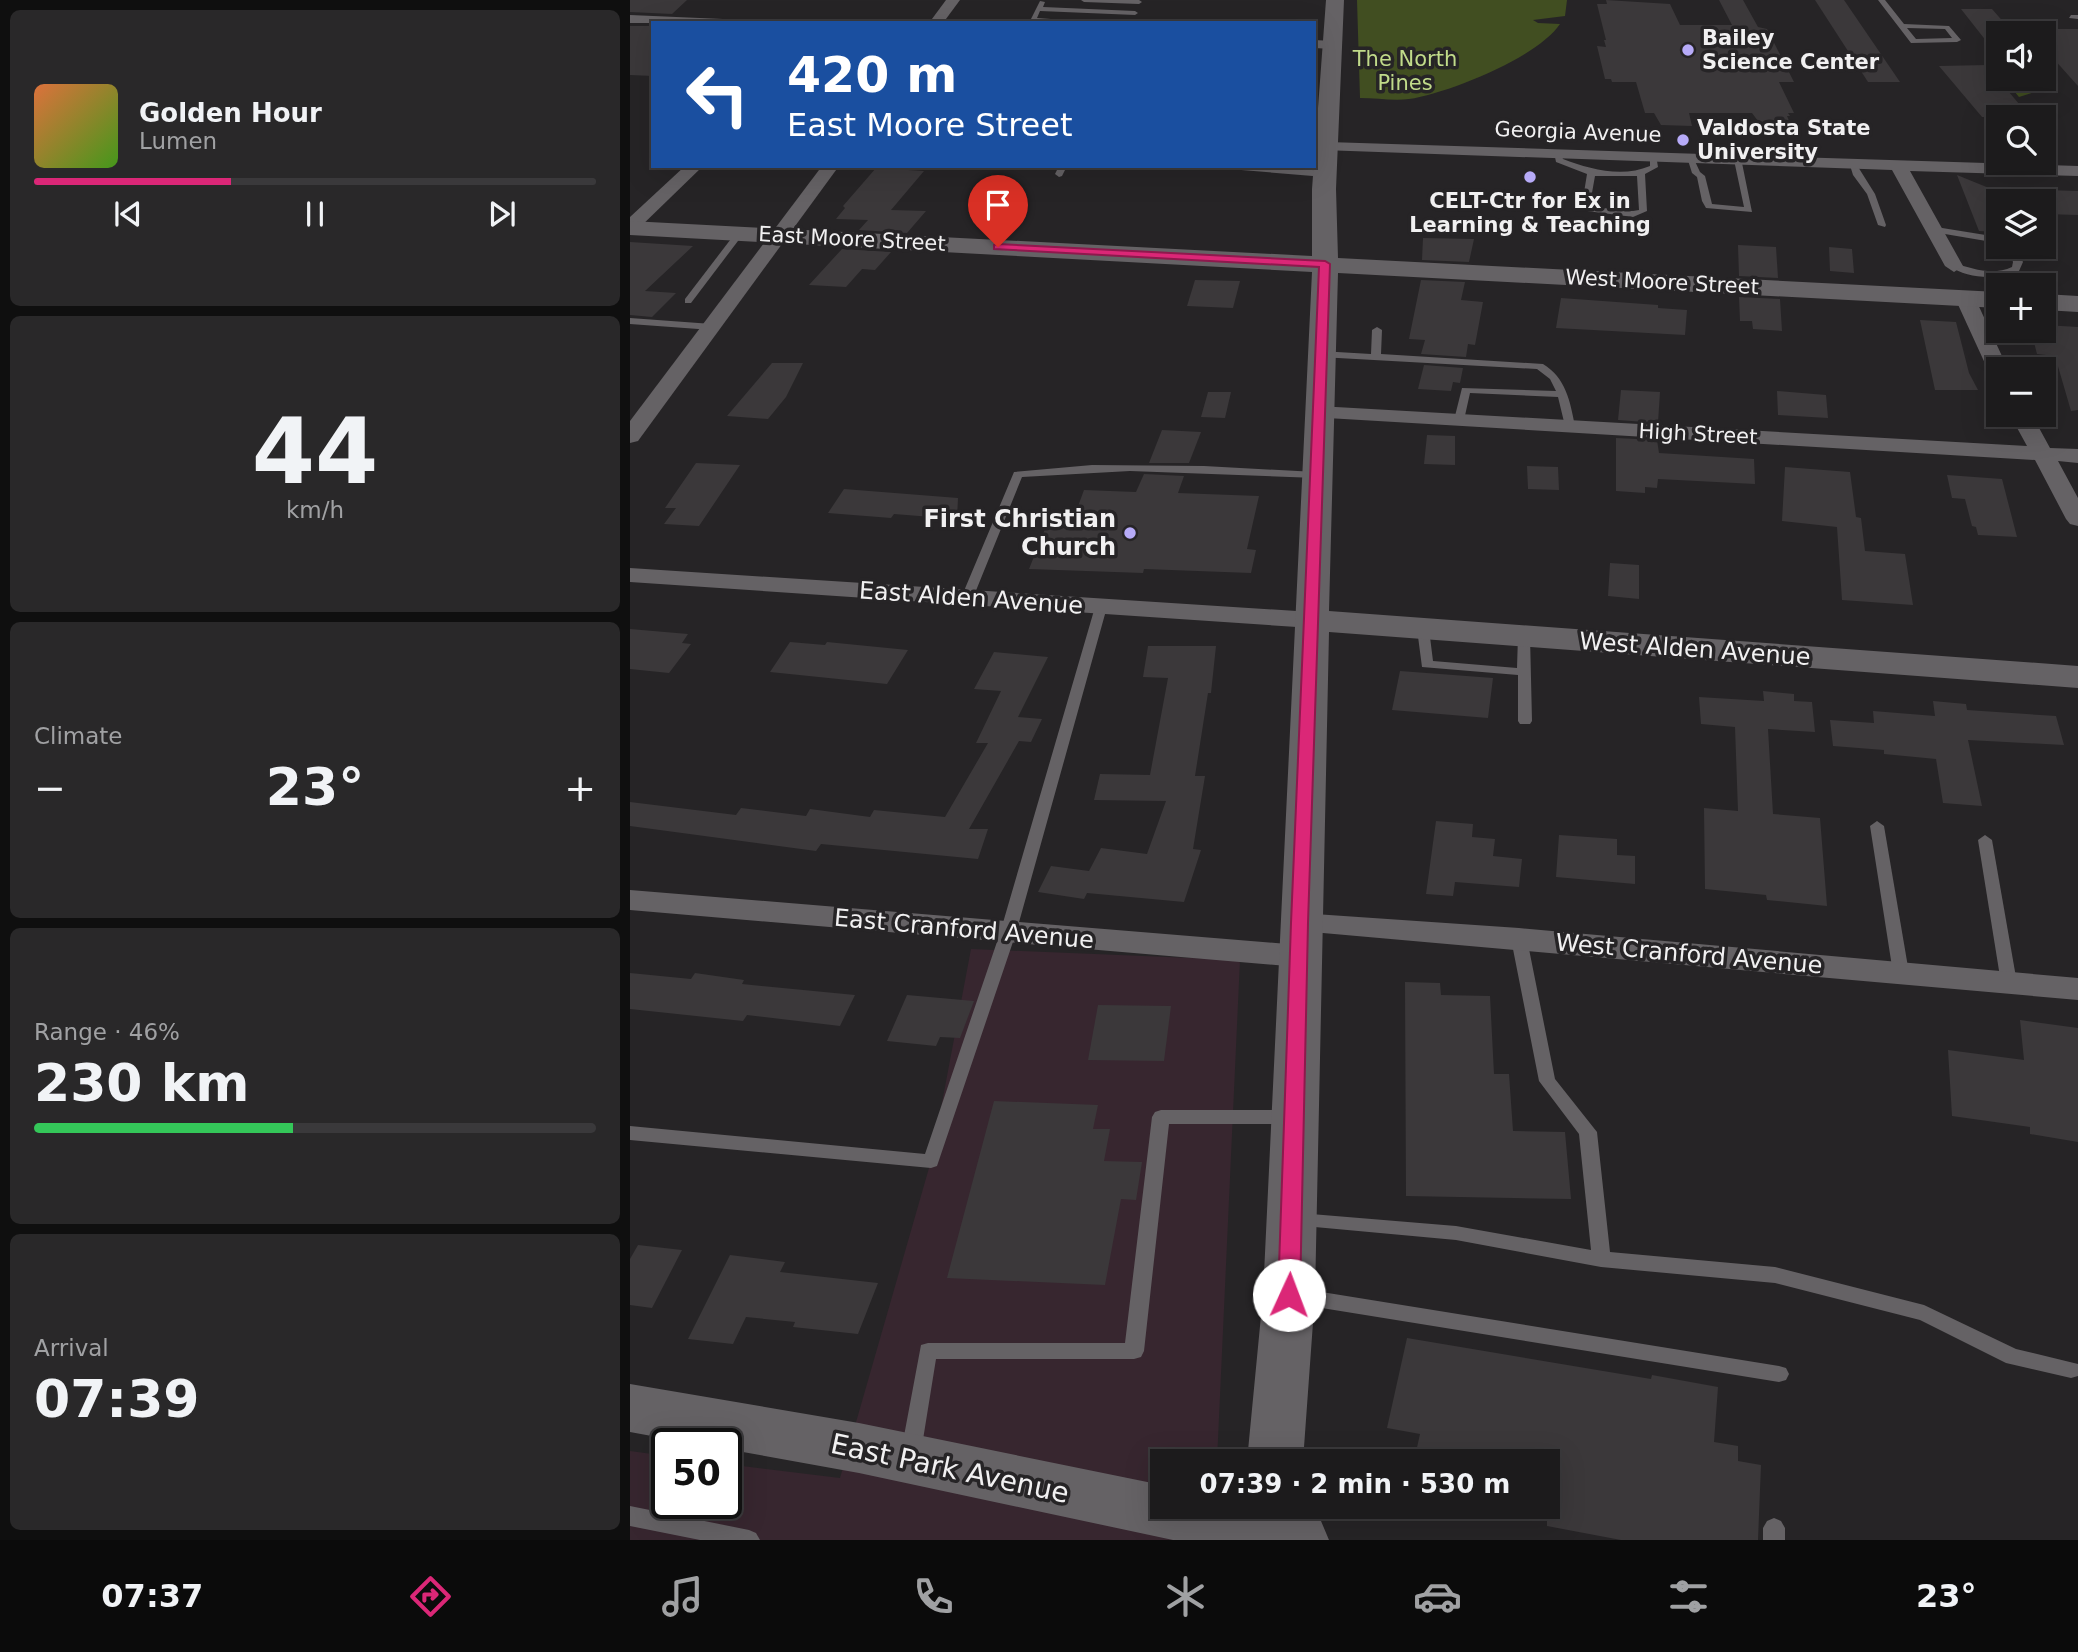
<!DOCTYPE html>
<html lang="en">
<head>
<meta charset="utf-8">
<style>
  body { margin:0; font-family:"DejaVu Sans",sans-serif; background:#292829; color:#f1f3f6; height:100vh; display:flex; flex-direction:column; font-size:26px; white-space:nowrap }
  * { box-sizing:border-box; margin:0 }
  p { font-size:23px; color:#a0a1a3 }
  .icon { flex:none; width:38px; height:38px; fill:none; stroke:currentColor; stroke-width:2; stroke-linecap:round; stroke-linejoin:round }
  .map { position:relative; flex:1; overflow:hidden }
  .sheet { display:flex; flex-direction:column; gap:10px; padding:10px; background:#0f0f0f; width:630px }
  .sheet>* { flex:none }
  .hud { position:absolute; left:21px; top:21px; width:665px; height:147px; border-radius:0px; box-shadow:0 7px 28px #0002,0 0 0 2px #3a393b; background:#1a4fa0; color:#fff; overflow:hidden }
  .buttons { position:absolute; left:1356px; top:21px; display:grid; gap:14px }
  .buttons a { display:grid; place-items:center; width:70px; height:70px; border-radius:0px; background:#1c1b1c; box-shadow:0 7px 28px #0002,0 0 0 2px #3a393b; font-size:35px }
  .speed { position:absolute; left:21px; top:1428px; display:flex; gap:14px; font-size:35px; font-weight:700; text-align:center }
  .speed>* { display:grid; place-content:center; width:91px; height:91px; border-radius:50%; background:#1c1b1c; box-shadow:0 7px 28px #0002,0 0 0 2px #3a393b; line-height:1 }
  .speed .limit { border:4px solid #111; border-radius:10px; background:#fff; color:#111 }
  .pin { position:absolute; display:grid; place-items:center; width:60px; height:60px; color:#fff; margin:-72px -30px; border-radius:50% 50% 50% 0; rotate:-45deg; box-shadow:0 0 7px #0007 }
  .pin .icon { rotate:45deg }
  .me { position:absolute; width:77px; margin:-38px; rotate:2deg; stroke-linejoin:round; filter:drop-shadow(0 0 5px #0008) }
  .turn { display:flex; align-items:center; gap:24px; height:147px; padding:0 21px; font-size:32px }
  .turn .icon { width:91px; height:91px; stroke-width:2.5 }
  .turn b { display:block; font-size:49px; line-height:60px }
  .big { font-size:52px; font-weight:800; line-height:1.1 }
  .sheet .tile { flex:1; display:flex; flex-direction:column; justify-content:center; gap:10px; min-width:0; padding:0 24px; border-radius:10px; background:#292829 }
  .sheet .dial { align-items:center; gap:0 }
  .dial b { font-size:91px; line-height:1 }
  .song { display:flex; align-items:center; gap:21px }
  .cover { width:84px; height:84px; border-radius:10px; background:linear-gradient(135deg,hsl(20 70% 55%),hsl(100 70% 35%)) }
  .played { height:7px; border-radius:4px; background:linear-gradient(90deg,#db2777 35%,#3a393b 35%) }
  .keys { display:flex; justify-content:space-around; direction:ltr }
  .heat { display:flex; justify-content:space-between; align-items:center; font-size:38px; direction:ltr }
  .charge { height:10px; border-radius:5px; background:linear-gradient(90deg,#34c759 46%,#3a393b 0) }
  .trip { position:absolute; left:520px; top:1449px; width:410px; height:70px; border-radius:0px; background:#1c1b1c; box-shadow:0 7px 28px #0002,0 0 0 2px #3a393b; font-weight:800; line-height:70px; text-align:center }
  .dock { display:flex; height:112px; justify-content:space-around; align-items:center; background:#0b0b0b; color:#a0a1a3 }
  .dock .icon { width:49px; height:49px }
  .dock .active { color:#db2777 }
  .dock b { font-size:32px; color:#f1f3f6 }
  main { display:flex; flex:1; min-height:0 }
  .map>svg:first-child { display:block }
  .commercial { fill:#37262f }
  .green { fill:#414e21 }
  .building { fill:#3b383a }
  .lines { fill:none; stroke-linecap:round; stroke-linejoin:round }
  .lane { fill:#656265; fill-rule:evenodd }
  .street { fill:#656265; fill-rule:evenodd }
  .secondary { fill:#656265; fill-rule:evenodd }
  .route { fill:#db2777; stroke:#8e194d; stroke-width:2 }
  .poi-dot { fill:#b7abf8; stroke:#262426; stroke-width:2.5 }
  .labels { text-anchor:middle; stroke-width:7; stroke-linejoin:round; paint-order:stroke }
  .far-poi-label { font-size:21px; font-weight:bold; fill:#f1f0f1; stroke:#262426; text-anchor:start }
  .far-park-label { font-size:21px; fill:#c1db8a; stroke:#262426 }
  .far-street-label { font-size:21px; fill:#f1f0f1; stroke:#262426 }
  .poi-label { font-size:24px; font-weight:bold; fill:#f1f0f1; stroke:#262426; text-anchor:end }
  .street-label { font-size:24px; fill:#f1f0f1; stroke:#262426 }
  .near-street-label { font-size:28px; fill:#f1f0f1; stroke:#262426 }
</style>
</head>
<body>
<main>
<section class="sheet">
<div class="tile">
<div class="song"><i class="cover"></i><div><b>Golden Hour</b><p>Lumen</p></div></div>
<div class="played"></div>
<div class="keys"><svg class="icon" aria-label="previous" viewBox="0 0 24 24"><path d="M18 5L8 12l10 7zM5 5v14"/></svg><svg class="icon" aria-label="pause" viewBox="0 0 24 24"><path d="M8 5v14M16 5v14"/></svg><svg class="icon" aria-label="next" viewBox="0 0 24 24"><path d="M6 5l10 7-10 7zM19 5v14"/></svg></div>
</div>
<div class="tile dial"><b>44</b><p>km/h</p></div>
<div class="tile"><p>Climate</p>
<div class="heat"><a>−</a><b class="big">23°</b><a>+</a></div>
</div>
<div class="tile"><p>Range · 46%</p><b class="big">230 km</b><div class="charge"></div></div>
<div class="tile"><p>Arrival</p><b class="big">07:39</b></div>
</section>
<div class="map">
<svg width="1448" height="1540" viewBox="0 0 1448 1540">
  <rect width="100%" height="100%" fill="#262426"/>
  <path class="commercial" d="M341 949 610 960 587 1461H532V1507H578L569 1540H0V1451L37 1456V1503H96V1464L210 1478 301 1161Z"/>
  <g class="green">
    <path d="M727 0H937L935 16 903 20 908 23 930 24C908 57 819 93 779 99 764 101 746 98 730 98Z"/>
    <path d="M1414 70 1427 85 1389 97 1374 79H1414Z"/>
  </g>
  <g class="building">
    <path d="M0 0H57L42 14 0 12Z"/>
    <path d="M976 0 1040 4 1050 25H1102L1089 0H1113L1128 27 1137 29 1164 82H1149L1164 113H1158L1160 116H1157L1161 125H1131L1122 113H1059L1062 126 1031 125 1024 113H1015L1006 82H982L981 79H975L967 46 976 47 974 40H976L967 4H977Z"/>
    <path d="M1185 0H1214L1270 82H1238Z"/>
    <path d="M1331 9H1362L1383 33H1368V56Z"/>
    <path d="M0 26H23V76L0 75Z"/>
    <path d="M1414 29H1448V86L1414 48Z"/>
    <path d="M1357 65 1368 79 1400 117H1352L1309 66Z"/>
    <path d="M246 168 294 171 261 210 296 211 277 233 229 230 238 220 206 219 215 208 213 206Z"/>
    <path d="M1327 175 1359 188H1368V232L1349 231Z"/>
    <path d="M1414 190 1448 191V215L1414 214Z"/>
    <path d="M793 238 844 239 839 262 792 260Z"/>
    <path d="M0 242 63 246 15 291 46 293 22 317 0 315Z"/>
    <path d="M1108 245 1146 247 1148 278 1109 276Z"/>
    <path d="M1199 247 1222 249 1224 273 1200 271Z"/>
    <path d="M212 249 261 252 245 270 232 269 216 287 179 285Z"/>
    <path d="M565 280 610 281 603 308 557 306Z"/>
    <path d="M791 280 835 282 831 300 853 302 845 345 838 344 836 357 791 354 795 340 779 339Z"/>
    <path d="M1109 297 1150 299 1152 331 1123 329 1122 321H1110Z"/>
    <path d="M931 298 1028 305V308L1057 310 1055 335 926 328Z"/>
    <path d="M1290 320 1326 322 1339 373 1348 390H1305Z"/>
    <path d="M1414 325 1448 327V410L1441 411 1425 356 1407 354 1401 331H1414Z"/>
    <path d="M142 363H173L156 397 138 419 97 416Z"/>
    <path d="M794 365 833 368 830 383 823 382 821 391 788 389Z"/>
    <path d="M991 390 1030 392 1028 423 988 420Z"/>
    <path d="M1147 391 1196 395 1198 418 1148 415Z"/>
    <path d="M578 392H601L595 418 571 417Z"/>
    <path d="M532 430 571 432 559 463H519Z"/>
    <path d="M797 435 825 436V465L794 464Z"/>
    <path d="M986 438 1027 440 1029 453 1124 459 1125 484 1028 479 1027 488 1015 487V493L986 491Z"/>
    <path d="M66 463 110 465 69 526 34 524 46 508H35Z"/>
    <path d="M897 466 928 467 929 490 898 489Z"/>
    <path d="M1155 467 1220 472 1226 517 1231 518 1235 551 1275 554 1283 605 1212 600 1207 527 1152 521Z"/>
    <path d="M514 474 554 476 548 493 629 496 617 549 626 550 621 573 514 569 513 573 399 569 419 519 443 520 454 490 506 492Z"/>
    <path d="M1317 475 1372 479 1387 537 1348 535 1346 527 1342 526 1335 499 1322 498Z"/>
    <path d="M214 489 328 498 327 519 264 514 261 518 198 513Z"/>
    <path d="M980 563 1009 565V599L978 596Z"/>
    <path d="M0 629 58 634 52 643 61 644 39 673 0 669Z"/>
    <path d="M160 642 195 645 197 642 278 650 257 684 140 672Z"/>
    <path d="M518 646H586L581 693H578L565 776H575L563 849 571 850 554 902 457 893 454 899 408 892 421 866 459 871 471 848 517 854 536 801 464 800 470 774 520 775 538 678 513 677Z"/>
    <path d="M364 652 418 657 388 717 412 719 401 742 389 741 339 829H358L348 859 191 844 186 851 0 826V802L106 815 111 808 176 816 180 809 240 817 244 810 315 817 358 743H346L371 691 344 689Z"/>
    <path d="M770 671 863 678 858 718 762 710Z"/>
    <path d="M1133 691 1164 694V701L1182 702 1185 732 1138 729 1143 814 1190 818 1197 906 1137 900 1136 895 1075 889 1074 808 1108 811 1105 727 1071 724 1069 697 1134 701Z"/>
    <path d="M1303 701 1336 704 1337 710 1426 716 1434 745 1338 740 1352 806 1313 803 1306 759 1254 754V750L1203 746 1200 720 1244 723 1243 711 1305 716Z"/>
    <path d="M806 821 843 824 842 837 865 839 863 856 892 859 889 887 825 882 823 896 796 894Z"/>
    <path d="M929 835 987 839V855L1005 856V884L926 877Z"/>
    <path d="M0 973 61 979 65 973 114 980 112 984 225 995 210 1026 117 1015 113 1021 0 1009Z"/>
    <path d="M775 982 810 983 811 995 860 996 864 1074H879L883 1131 935 1132 941 1199 776 1196Z"/>
    <path d="M277 995 344 1001 330 1038 310 1037 306 1046 257 1041Z"/>
    <path d="M468 1005 541 1006 534 1061 458 1060Z"/>
    <path d="M1390 1020 1448 1028V1142L1400 1134V1127L1322 1116 1318 1050 1394 1060Z"/>
    <path d="M364 1101 468 1105 463 1129H480L474 1161 512 1162 506 1200 491 1199 475 1285 317 1278Z"/>
    <path d="M8 1245 52 1250 22 1308 0 1305V1259Z"/>
    <path d="M100 1255 155 1262 150 1272 248 1283 228 1334 163 1327 165 1322 116 1317 103 1344 58 1339Z"/>
    <path d="M777 1338 1021 1379 1022 1375 1088 1387 1084 1442 1108 1446V1461L1131 1465 1128 1540H991L917 1526V1461H784L790 1434 757 1428Z"/>
  </g>
  <g class="lines">
    <g class="lane">
      <path d="M451 0H509L512 2 509 4 454 2Z"/>
      <path d="M1248 0H1255L1274 24 1319 26 1331 40 1327 42 1281 43ZM1277 28 1315 29 1322 38 1286 39Z"/>
      <path d="M410 1 415 2 413 7 505 11 508 13 505 15 410 11 407 18 477 23 400 21Z"/>
      <path d="M1441 15H1448V19L1439 18Z"/>
      <path d="M924 152H930L933 159C959 169 992 178 1020 166V155H1026L1028 167 1015 174 1017 211 1003 217 957 211 952 205 957 174 926 162ZM965 176H1007L1009 210 1003 211 963 207 960 204Z"/>
      <path d="M1057 157H1063L1070 172 1075 176 1082 204 1114 207 1104 160 1111 158 1122 212 1076 208 1072 201 1067 177 1062 173Z"/>
      <path d="M1219 162H1225L1245 194 1256 225 1255 227 1248 225 1237 194 1223 175Z"/>
      <path d="M429 166H437L432 176 429 177 425 174Z"/>
      <path d="M595 166H632L695 171 699 174 695 177 599 169Z"/>
      <path d="M1306 227 1368 237V243L1303 232 1302 230Z"/>
      <path d="M107 231 114 233 61 303H55V299Z"/>
      <path d="M1377 247H1385L1393 262 1389 271C1368 280 1338 279 1319 266L1324 263C1343 269 1363 276 1382 267L1383 262Z"/>
      <path d="M0 318 82 324 87 327 82 330 0 324Z"/>
      <path d="M747 327 752 330 751 354 913 364C936 378 940 401 945 426L940 429 935 426 928 397 840 393 834 420 829 423 824 420 832 388 926 391 920 379 907 369 690 357 685 354 690 351 741 354 742 330Z"/>
      <path d="M462 465 574 466 686 472 692 475 686 478 500 471 392 477 343 598 337 602 333 601 331 598 384 472Z"/>
      <path d="M471 603 477 607 386 933 307 1166 301 1168 0 1140V1126L295 1154 370 933 465 607Z"/>
      <path d="M793 625 799 629 803 661 887 668 888 636 894 632 899 633 900 636 902 721 900 724H890L888 721V675L792 667 787 629Z"/>
      <path d="M1247 821 1254 826 1279 973 1277 977H1265L1263 973 1240 826Z"/>
      <path d="M1355 835 1362 840 1387 983 1385 987H1373L1371 983 1348 840Z"/>
      <path d="M889 934 895 935 897 939 925 1079 967 1132 980 1252 1145 1267 1294 1305 1386 1349 1448 1364V1376L1441 1378 1376 1363 1290 1320 1145 1283 971 1267 826 1240 663 1225 660 1220 663 1215 669 1213 826 1226 961 1250 949 1134 909 1081 881 939 883 935Z"/>
      <path d="M531 1110H660L666 1112 669 1117 666 1122 660 1124H539L514 1351 511 1357 504 1359H306L291 1452 288 1458 281 1461 274 1458 271 1452 291 1345 298 1343H495L522 1117 525 1112Z"/>
      <path d="M667 1288 1149 1366 1156 1368 1159 1374 1156 1380 1149 1382 667 1304 660 1302 658 1296 660 1290Z"/>
      <path d="M0 1506 119 1530 126 1533 130 1540H70L0 1526Z"/>
      <path d="M1144 1518 1151 1521 1155 1528V1540H1133V1528L1137 1521Z"/>
    </g>
    <g class="street">
      <path d="M316 0H330L313 23H299Z"/>
      <path d="M0 15 93 19 100 23H0Z"/>
      <path d="M684 40 703 41 710 45 703 49 684 48Z"/>
      <path d="M698 142 1448 166V176L1280 171 1333 266 1324 272 1315 266 1262 170 692 150 690 147 692 144Z"/>
      <path d="M55 166H73L6 231 0 232V217Z"/>
      <path d="M192 166H209L8 441 0 443V421Z"/>
      <path d="M1335 292 1345 298 1378 369H1368V376L1361 374 1358 370 1325 298Z"/>
      <path d="M688 406 1397 446 1380 415H1402L1420 448 1448 449V463L1428 461 1448 498V526L1440 524 1436 519 1405 460 680 417 677 412 680 407Z"/>
      <path d="M0 568 682 612 691 615 695 620 691 625 682 628 0 582Z"/>
      <path d="M0 890 669 945 680 948 685 956 680 964 669 967 0 910Z"/>
      <path d="M670 913 889 928 1448 978V1000L659 930 655 923 659 916Z"/>
    </g>
    <g class="secondary">
      <path d="M696 0H714L706 189 708 258 1368 292V308L708 273 699 611 1448 666V688L699 632 685 1295 673 1461H617L633 1295 682 272 0 235V221L682 256V189Z"/>
      <path d="M1414 294 1448 296V312L1414 310Z"/>
      <path d="M0 1384 229 1423 532 1485V1507C586 1507 640 1501 691 1521L699 1540H543L229 1473 96 1449V1444H65L0 1432Z"/>
    </g>
  </g>
  <path class="route" d="M368 244 695 261 700 264 678 923 670 1295 667 1301 659 1304 651 1301 648 1295 661 923 689 267 364 249V245Z"/>
  <g class="poi-dot">
    <circle cx="1058" cy="50" r="7"/>
    <circle cx="1053" cy="140" r="7"/>
    <circle cx="900" cy="177" r="7"/>
    <circle cx="500" cy="533" r="7"/>
  </g>
  <g class="labels">
    <g class="far-poi-label">
      <text x="1072" y="45">Bailey<tspan x="1072" dy="24">Science Center</tspan></text>
      <text x="1067" y="135">Valdosta State<tspan x="1067" dy="24">University</tspan></text>
      <text x="900" y="208" text-anchor="middle">CELT-Ctr for Ex in<tspan x="900" dy="24">Learning &amp; Teaching</tspan></text>
    </g>
    <g class="far-park-label">
      <text x="775" y="66">The North<tspan x="775" dy="24">Pines</tspan></text>
    </g>
    <g class="far-street-label">
      <text transform="translate(948 132) rotate(2)" y="7">Georgia Avenue</text>
      <text transform="translate(222 239) rotate(3)" y="7">East Moore Street</text>
      <text transform="translate(1032 282) rotate(3)" y="7">West Moore Street</text>
      <text transform="translate(1068 434) rotate(3)" y="7">High Street</text>
    </g>
    <g class="poi-label">
      <text x="486" y="527">First Christian<tspan x="486" dy="28">Church</tspan></text>
    </g>
    <g class="street-label">
      <text transform="translate(341 598) rotate(4)" y="8">East Alden Avenue</text>
      <text transform="translate(1065 649) rotate(4)" y="8">West Alden Avenue</text>
      <text transform="translate(334 929) rotate(5)" y="8">East Cranford Avenue</text>
      <text transform="translate(1059 954) rotate(5)" y="8">West Cranford Avenue</text>
    </g>
    <g class="near-street-label">
      <text transform="translate(320 1468) rotate(12)" y="10">East Park Avenue</text>
    </g>
  </g>
</svg>
<div class="buttons">
<a><svg class="icon" aria-label="sound" viewBox="0 0 24 24"><path d="M4 9h4l5-4v14l-5-4H4zM17 9q2 3 0 6"/></svg></a>
<a><svg class="icon" aria-label="search" viewBox="0 0 24 24"><circle cx="10" cy="10" r="6"/><path d="M15 15l6 6"/></svg></a>
<a><svg class="icon" aria-label="layers" viewBox="0 0 24 24"><path d="M12 4l9 5-9 5-9-5zM3 14l9 5 9-5"/></svg></a>
<a>+</a>
<a>−</a>
</div>
<div class="speed"><div class="limit">50</div></div>
<div class="pin" style="left:368px;top:247px;background:#d93025"><svg class="icon" aria-label="arrive" viewBox="0 0 24 24"><path d="M6 21V4h12l-3 4 3 4H6"/></svg></div>
<svg class="me" style="left:659px;top:1295px" viewBox="-20 -20 40 40"><circle r="19" fill="#fff"/><path d="M0-13L10 11 0 6-10 11z" fill="#db2777"/></svg>
<div class="trip">07:39 · 2 min · 530 m</div>
<div class="hud">
<div class="turn"><svg class="icon" aria-label="left" viewBox="0 0 24 24"><path d="M17 20v-9H6M10 6l-5 5 5 5"/></svg><div><b>420 m</b>East Moore Street</div></div>
</div>
</div>
</main>
<nav class="dock">
<b>07:37</b>
<svg class="icon active" aria-label="directions" viewBox="0 0 24 24"><path d="M12 3l9 9-9 9-9-9zM9 14v-3h6M13 9l2 2-2 2"/></svg>
<svg class="icon" aria-label="music" viewBox="0 0 24 24"><path d="M9 18V5l10-2v13"/><circle cx="6" cy="18" r="3"/><circle cx="16" cy="16" r="3"/></svg>
<svg class="icon" aria-label="phone" viewBox="0 0 24 24"><path d="M5 4h4l2 5-3 2q2 4 5 5l2-3 5 2v4C11 20 4 13 5 4z"/></svg>
<svg class="icon" aria-label="climate" viewBox="0 0 24 24"><path d="M12 3v18M4 7l16 10M4 17L20 7"/></svg>
<svg class="icon" aria-label="car" viewBox="0 0 24 24"><path d="M5 17H2v-5l4-1 3-4h7l3 4 3 1v5h-3M9 17h6M6 11h13"/><circle cx="7" cy="17" r="2"/><circle cx="17" cy="17" r="2"/></svg>
<svg class="icon" aria-label="filters" viewBox="0 0 24 24"><path d="M4 7h16M4 17h16"/><circle cx="9" cy="7" r="2"/><circle cx="15" cy="17" r="2"/></svg>
<b>23°</b>
</nav>
</body>
</html>
